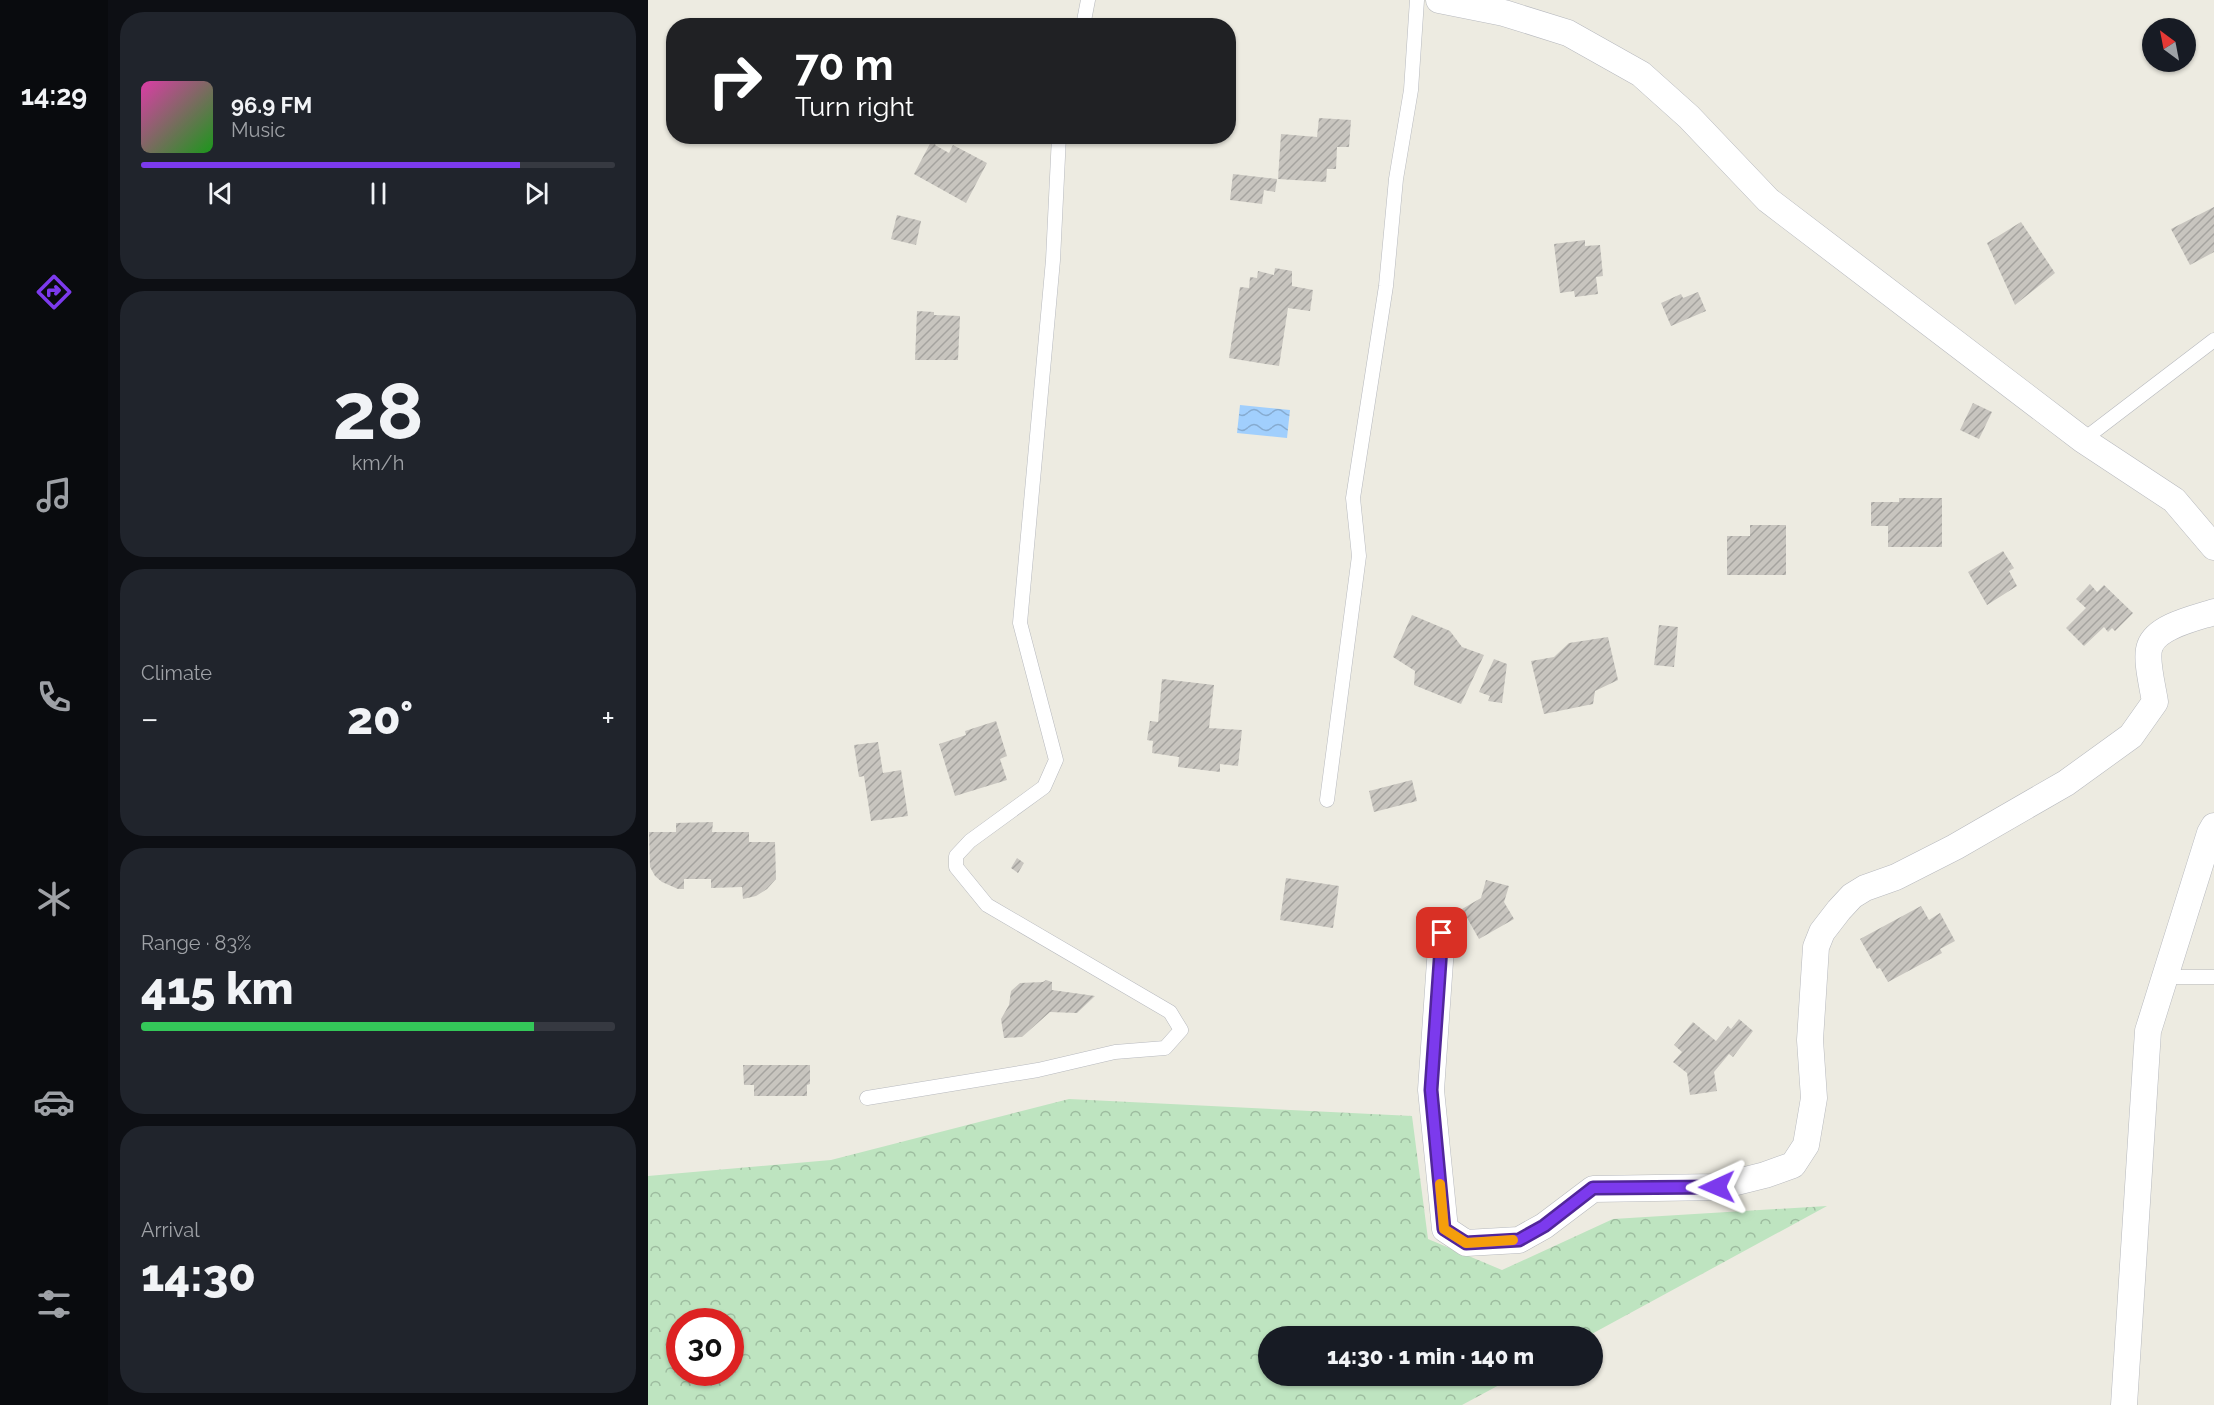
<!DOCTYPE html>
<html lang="en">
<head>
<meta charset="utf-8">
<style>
  body { margin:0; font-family:Raleway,sans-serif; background:#20242c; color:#f1f3f6; height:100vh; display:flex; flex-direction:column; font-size:22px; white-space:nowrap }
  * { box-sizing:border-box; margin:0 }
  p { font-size:20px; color:#9ea1a6 }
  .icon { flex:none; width:33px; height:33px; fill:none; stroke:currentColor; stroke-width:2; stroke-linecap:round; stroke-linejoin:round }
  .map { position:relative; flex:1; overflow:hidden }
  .sheet { display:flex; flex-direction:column; gap:12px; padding:12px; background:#0d0f14; width:540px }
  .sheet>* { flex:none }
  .banner { position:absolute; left:18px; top:18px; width:570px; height:126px; border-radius:24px; box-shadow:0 2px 4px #0004; background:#202124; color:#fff; overflow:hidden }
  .needle { width:39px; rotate:328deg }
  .buttons { position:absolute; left:1494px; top:18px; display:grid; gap:12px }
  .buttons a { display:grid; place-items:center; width:54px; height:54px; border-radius:50%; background:#171b24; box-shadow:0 2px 4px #0004; font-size:30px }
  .speed { position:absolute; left:18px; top:1308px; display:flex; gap:12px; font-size:30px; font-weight:700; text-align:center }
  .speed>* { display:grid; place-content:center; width:78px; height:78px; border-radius:50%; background:#171b24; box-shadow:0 2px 4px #0004; line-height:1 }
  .speed .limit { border:9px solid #d22; background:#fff; color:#111 }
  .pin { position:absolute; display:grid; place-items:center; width:51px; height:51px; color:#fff; margin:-26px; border-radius:12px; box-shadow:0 3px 9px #0006 }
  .me { position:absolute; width:66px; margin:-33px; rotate:269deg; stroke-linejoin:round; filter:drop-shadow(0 0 4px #0008) }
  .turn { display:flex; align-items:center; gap:21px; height:126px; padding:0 30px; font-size:27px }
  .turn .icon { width:78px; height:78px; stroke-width:2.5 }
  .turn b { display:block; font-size:42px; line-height:51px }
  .big { font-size:45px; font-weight:800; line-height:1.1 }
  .sheet .widget { flex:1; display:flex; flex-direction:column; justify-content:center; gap:9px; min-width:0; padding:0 21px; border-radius:24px; background:#20242c }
  .sheet .dial { align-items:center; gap:0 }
  .dial b { font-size:78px; line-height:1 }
  .song { display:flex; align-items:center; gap:18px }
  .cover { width:72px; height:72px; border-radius:9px; background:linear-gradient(135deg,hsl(320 70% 55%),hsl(120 70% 35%)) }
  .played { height:6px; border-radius:3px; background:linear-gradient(90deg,#7c3aed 80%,#363941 80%) }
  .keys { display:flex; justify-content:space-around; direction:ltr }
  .heat { display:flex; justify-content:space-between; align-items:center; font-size:33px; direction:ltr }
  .charge { height:9px; border-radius:4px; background:linear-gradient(90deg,#34c759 83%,#363941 0) }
  .trip { position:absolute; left:610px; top:1326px; width:345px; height:60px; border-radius:30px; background:#171b24; box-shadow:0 2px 4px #0004; font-weight:800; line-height:60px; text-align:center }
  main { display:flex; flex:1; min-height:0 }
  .menu { display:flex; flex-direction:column; width:108px; justify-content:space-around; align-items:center; background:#090b0e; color:#9ea1a6 }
  .menu .icon { width:42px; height:42px }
  .menu .selected { color:#7c3aed }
  .menu b { font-size:27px; color:#f1f3f6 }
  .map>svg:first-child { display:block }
  .forest { fill:url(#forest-crowns); fill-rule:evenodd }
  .water { fill:url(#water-waves) }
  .building { fill:url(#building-hatch) }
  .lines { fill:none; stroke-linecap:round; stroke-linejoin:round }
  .service-casing { stroke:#b7b9be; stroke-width:15 }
  .minor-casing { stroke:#b7b9be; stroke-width:27 }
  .service { stroke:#fff; stroke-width:14 }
  .minor { stroke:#fff; stroke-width:26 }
  .route-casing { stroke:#51269a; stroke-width:15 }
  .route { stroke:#7c3aed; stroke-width:10 }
  .slow { stroke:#f59e0b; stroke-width:10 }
</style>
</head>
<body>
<main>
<nav class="menu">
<b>14:29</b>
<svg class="icon selected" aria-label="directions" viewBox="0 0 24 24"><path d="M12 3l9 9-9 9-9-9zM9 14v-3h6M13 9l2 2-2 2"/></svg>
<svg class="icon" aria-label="music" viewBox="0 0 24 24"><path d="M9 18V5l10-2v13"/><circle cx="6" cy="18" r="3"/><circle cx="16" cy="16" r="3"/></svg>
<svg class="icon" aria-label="phone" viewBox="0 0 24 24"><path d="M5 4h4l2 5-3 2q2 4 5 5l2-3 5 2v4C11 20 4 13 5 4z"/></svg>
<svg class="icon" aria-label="climate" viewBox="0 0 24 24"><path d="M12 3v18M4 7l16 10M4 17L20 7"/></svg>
<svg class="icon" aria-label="car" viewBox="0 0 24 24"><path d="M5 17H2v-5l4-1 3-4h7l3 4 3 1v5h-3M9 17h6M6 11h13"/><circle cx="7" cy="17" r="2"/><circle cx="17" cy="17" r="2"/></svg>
<svg class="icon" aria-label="filters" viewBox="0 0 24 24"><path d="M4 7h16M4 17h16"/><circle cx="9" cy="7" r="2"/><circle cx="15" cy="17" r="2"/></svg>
</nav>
<section class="sheet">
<div class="widget">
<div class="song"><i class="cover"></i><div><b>96.9 FM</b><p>Music</p></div></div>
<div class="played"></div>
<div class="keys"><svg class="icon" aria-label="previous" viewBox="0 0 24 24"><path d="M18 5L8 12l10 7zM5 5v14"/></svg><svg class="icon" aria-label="pause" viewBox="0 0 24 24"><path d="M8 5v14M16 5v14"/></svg><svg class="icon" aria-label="next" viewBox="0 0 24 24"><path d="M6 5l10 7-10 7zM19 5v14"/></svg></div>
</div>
<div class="widget dial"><b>28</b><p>km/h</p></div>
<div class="widget"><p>Climate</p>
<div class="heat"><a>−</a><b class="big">20°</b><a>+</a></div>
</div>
<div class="widget"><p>Range · 83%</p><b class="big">415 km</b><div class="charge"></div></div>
<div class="widget"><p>Arrival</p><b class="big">14:30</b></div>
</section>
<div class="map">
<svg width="1566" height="1405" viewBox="0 0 1566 1405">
  <defs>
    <pattern id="forest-crowns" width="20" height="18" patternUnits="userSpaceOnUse" patternTransform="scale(1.5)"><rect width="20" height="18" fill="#bee4c0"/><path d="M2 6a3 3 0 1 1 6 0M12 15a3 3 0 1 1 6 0" fill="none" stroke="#9dbc9f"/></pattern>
    <pattern id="water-waves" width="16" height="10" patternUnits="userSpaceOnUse" patternTransform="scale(1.5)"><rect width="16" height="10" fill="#a1cffd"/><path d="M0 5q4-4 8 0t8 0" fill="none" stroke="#86abd0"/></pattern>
    <pattern id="building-hatch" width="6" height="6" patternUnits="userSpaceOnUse" patternTransform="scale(1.5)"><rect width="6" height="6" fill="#c8c5bf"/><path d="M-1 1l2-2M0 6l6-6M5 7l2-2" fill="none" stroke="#a5a39f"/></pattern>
  </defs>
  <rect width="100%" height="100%" fill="#edebe1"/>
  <path class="forest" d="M421 1099 764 1116 780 1239 854 1270 965 1219 1179 1206 940 1336H621V1376H868L814 1405H0V1176L183 1160ZM32 1322H82V1372H32Z"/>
  <path class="water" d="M592 405 642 410 639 438 589 433Z"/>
  <g class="building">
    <path d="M671 118 703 120 701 147H689L688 169H679L678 182 630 179 633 134 669 137Z"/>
    <path d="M286 136 291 138 287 145 301 153 305 145 339 163 318 203 266 174Z"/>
    <path d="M585 174 629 179 627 192 616 190 614 204 582 200Z"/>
    <path d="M1566 207V252L1542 265 1523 229Z"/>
    <path d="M249 215 273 221 268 245 243 239Z"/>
    <path d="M1373 222 1407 273 1367 305 1339 243Z"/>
    <path d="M937 240V246L952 245 955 276 948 277 950 294 927 297 926 291 912 293 906 244Z"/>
    <path d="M627 268 644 271V286L665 290 662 311 640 308 631 366 581 358 592 287 601 288 602 277 609 278 610 271 626 275Z"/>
    <path d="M1050 292 1058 311 1023 326 1013 303 1033 294 1035 298Z"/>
    <path d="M269 311 286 312V315L312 316 310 360H267Z"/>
    <path d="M1325 403 1344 412 1331 439 1312 430Z"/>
    <path d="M1251 498H1294V547H1240V526H1223V502H1251Z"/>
    <path d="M1102 525H1138V575H1079V536H1102Z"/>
    <path d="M1355 551 1366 568 1361 571 1369 586 1339 605 1320 572Z"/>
    <path d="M1442 584 1449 592 1456 585 1485 613 1467 631 1464 628 1460 632 1456 627 1436 646 1418 628 1438 608 1428 599Z"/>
    <path d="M764 615 802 631 814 647 836 655 813 704 766 685 767 671 745 657Z"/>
    <path d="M1011 625 1030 627 1026 667 1006 665Z"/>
    <path d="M960 637 970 680 947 691 945 704 896 714 883 661 906 657 921 643Z"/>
    <path d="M846 659 859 664 854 703 840 701 842 696 831 692Z"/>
    <path d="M514 679 566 685 561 728 594 730 590 766 572 764V772L530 767 531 757 504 753 505 741 499 740 502 721 510 722Z"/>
    <path d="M348 721 359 756 352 759 359 780 307 796 291 744 318 735 317 731Z"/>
    <path d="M230 742 235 773 253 770 260 816 223 821 216 776 211 777 206 745Z"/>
    <path d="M764 780 769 801 726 812 721 791Z"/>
    <path d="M65 822 64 832H101V842H127L128 879 119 889 108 896 95 899 94 887 63 888V879H36V889H30L14 882 7 876 2 867 1 832H28V823Z"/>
    <path d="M369 858 376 863 370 873 363 868Z"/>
    <path d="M638 878 691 886 685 928 632 920Z"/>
    <path d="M838 880 861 886 856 902 866 919 831 939 814 909 833 898Z"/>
    <path d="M1273 906 1281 920 1292 913 1307 941 1292 949 1294 953 1240 982 1232 968 1229 969 1212 939Z"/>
    <path d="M398 980 404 982V990L447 996 429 1013 402 1012 374 1037 356 1038 353 1019 361 1005 363 991 372 983 395 982Z"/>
    <path d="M1091 1019 1105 1031 1085 1057 1081 1054 1066 1072 1069 1091 1042 1095 1039 1073 1025 1062 1034 1052 1026 1045 1045 1022 1068 1041 1080 1026 1083 1029Z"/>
    <path d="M95 1065H162V1084L159 1085V1096H106V1085H96Z"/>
  </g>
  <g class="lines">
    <g class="service-casing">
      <g id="service">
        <path d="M435 26 440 0"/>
        <path d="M1435 440 1566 340"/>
        <path d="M679 800 711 556 705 498 738 286 748 179 763 90 769 0"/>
        <path d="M1518 977H1566"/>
        <path d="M219 1098 390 1070 467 1052 517 1048 533 1030 522 1012 339 905 308 867V856L322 841 396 787 408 760 372 623 405 260 411 136"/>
      </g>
    </g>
    <g class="minor-casing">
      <g id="minor">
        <path d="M791 0 856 13 920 33 993 74 1041 117 1120 200 1435 440 1526 500 1566 547"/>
        <path d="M794 933 783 1090 797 1229 818 1243 871 1240 896 1226 945 1189 1069 1187 1117 1175 1145 1165 1158 1145 1166 1098 1162 1040 1168 947 1174 932 1191 910 1204 896 1217 888 1248 877 1307 847 1418 783 1483 736 1507 702C1505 688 1497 658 1502 646 1509 626 1548 618 1566 612"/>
        <path d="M1476 1405 1500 1031 1562 833 1566 826"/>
      </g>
    </g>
    <use href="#service" class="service"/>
    <use href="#minor" class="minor"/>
  </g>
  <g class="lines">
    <g class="route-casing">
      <path id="route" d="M794 933 783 1090 796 1229 818 1243 871 1240 896 1226 945 1188 1069 1187"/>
    </g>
    <use href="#route" class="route"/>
    <path class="slow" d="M792 1184 796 1229 818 1243 865 1240"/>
  </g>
</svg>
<div class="buttons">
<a><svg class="needle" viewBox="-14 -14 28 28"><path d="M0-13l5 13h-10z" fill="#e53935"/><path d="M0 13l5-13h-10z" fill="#9ea1a6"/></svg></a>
</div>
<div class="speed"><div class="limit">30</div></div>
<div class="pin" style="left:794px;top:933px;background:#d93025"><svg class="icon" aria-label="arrive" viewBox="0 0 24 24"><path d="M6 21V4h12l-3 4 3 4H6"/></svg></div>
<svg class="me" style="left:1069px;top:1187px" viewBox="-20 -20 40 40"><path d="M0-17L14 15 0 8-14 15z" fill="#7c3aed" stroke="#fff" stroke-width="4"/></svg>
<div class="trip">14:30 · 1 min · 140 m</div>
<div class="banner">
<div class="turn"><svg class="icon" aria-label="right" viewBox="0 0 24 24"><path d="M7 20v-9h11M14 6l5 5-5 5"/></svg><div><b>70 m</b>Turn right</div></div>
</div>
</div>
</main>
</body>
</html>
